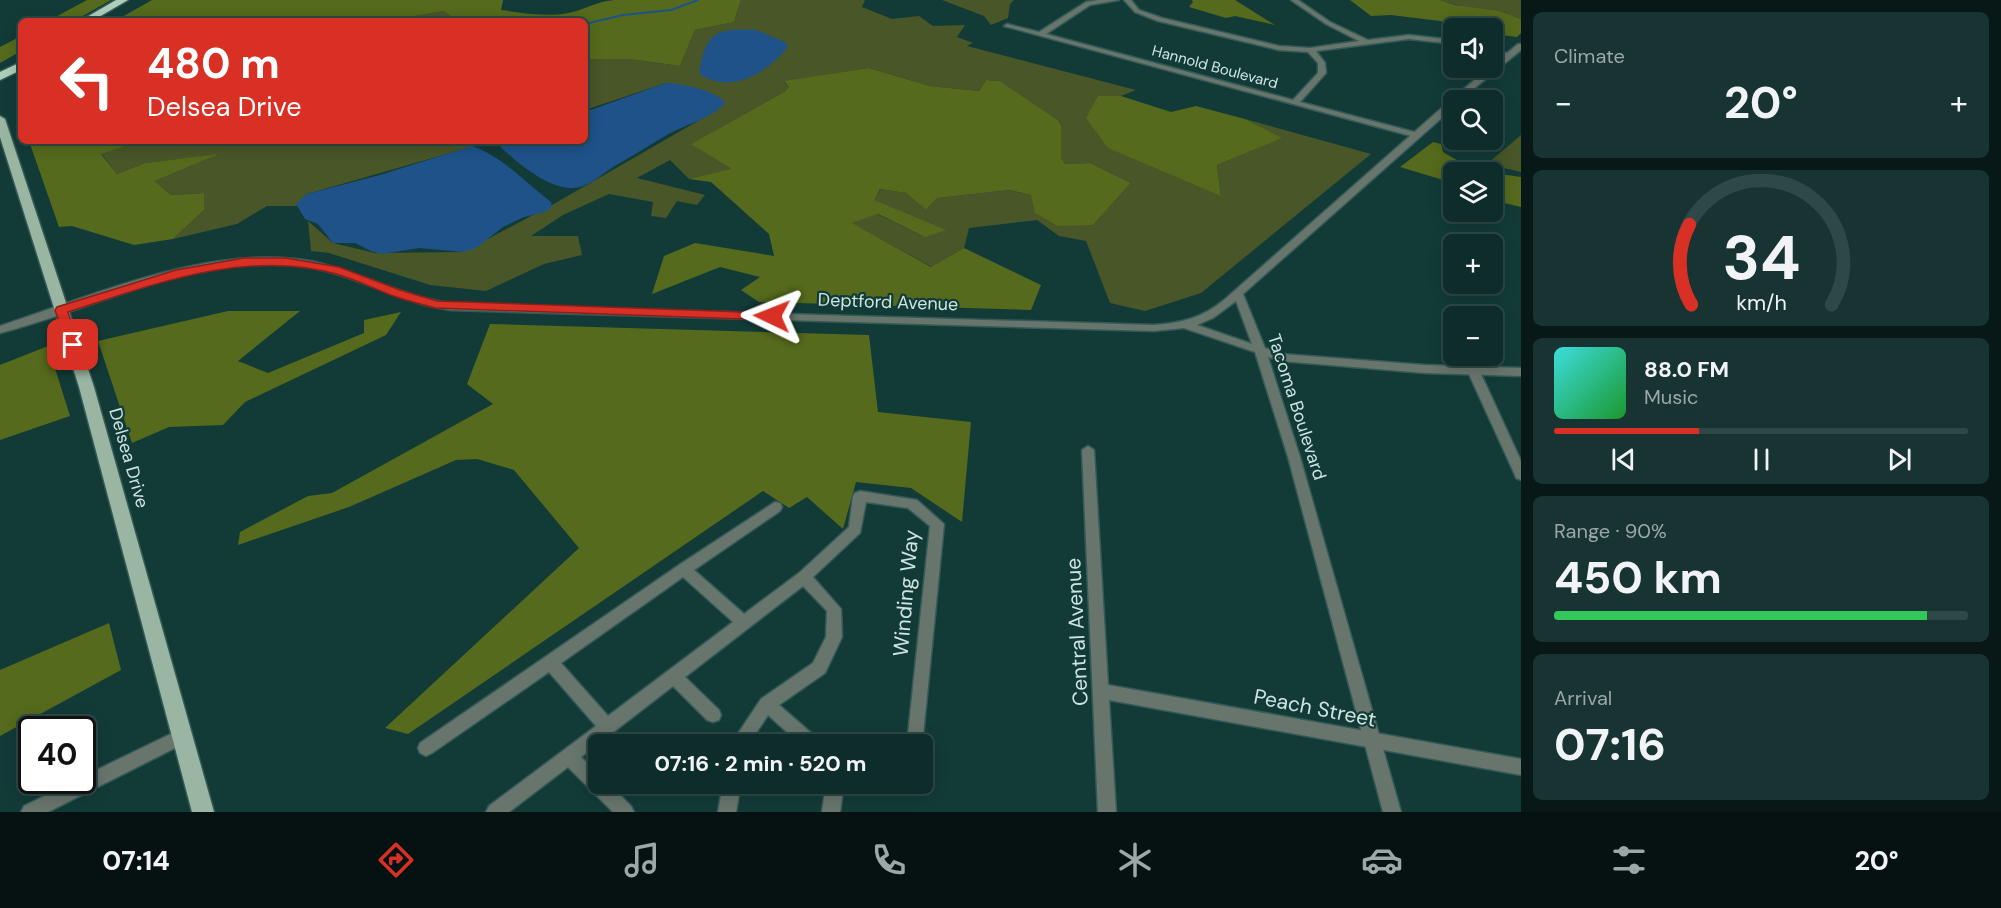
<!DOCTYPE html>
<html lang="en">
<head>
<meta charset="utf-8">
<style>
  body { margin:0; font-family:"DM Sans",sans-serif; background:#173432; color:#f1f3f6; height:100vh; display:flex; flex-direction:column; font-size:22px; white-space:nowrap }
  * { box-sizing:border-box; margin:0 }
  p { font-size:20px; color:#9ba7a8 }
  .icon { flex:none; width:33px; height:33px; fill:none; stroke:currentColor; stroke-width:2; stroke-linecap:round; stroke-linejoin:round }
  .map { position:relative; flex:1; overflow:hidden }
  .drawer { display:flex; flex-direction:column; gap:12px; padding:12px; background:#081817; width:480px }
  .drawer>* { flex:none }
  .guide { position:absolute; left:18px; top:18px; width:570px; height:126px; border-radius:9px; box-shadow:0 3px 15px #0003,0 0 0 2px #2e4847; background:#d93025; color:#fff; overflow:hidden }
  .buttons { position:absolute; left:1443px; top:18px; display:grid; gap:12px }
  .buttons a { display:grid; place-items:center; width:60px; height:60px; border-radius:9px; background:#0e2c2a; box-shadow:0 3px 15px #0003,0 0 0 2px #2e4847; font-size:30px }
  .speed { position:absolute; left:18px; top:716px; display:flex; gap:12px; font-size:30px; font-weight:700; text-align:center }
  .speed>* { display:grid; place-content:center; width:78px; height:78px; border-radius:50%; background:#0e2c2a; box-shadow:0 3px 15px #0003,0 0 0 2px #2e4847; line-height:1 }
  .speed .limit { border:3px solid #111; border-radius:9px; background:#fff; color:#111 }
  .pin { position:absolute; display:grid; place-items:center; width:51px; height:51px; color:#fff; margin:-26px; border-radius:12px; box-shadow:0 3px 9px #0006 }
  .me { position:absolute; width:66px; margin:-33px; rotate:272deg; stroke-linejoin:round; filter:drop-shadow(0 0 4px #0008) }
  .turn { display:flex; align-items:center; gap:21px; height:126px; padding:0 30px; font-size:27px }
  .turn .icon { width:78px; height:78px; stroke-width:2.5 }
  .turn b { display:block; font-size:42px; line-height:51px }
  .big { font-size:45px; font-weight:700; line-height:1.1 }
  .drawer .widget { flex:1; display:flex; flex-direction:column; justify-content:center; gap:9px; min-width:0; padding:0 21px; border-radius:9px; background:#173432 }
  .drawer .dial { align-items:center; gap:0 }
  .dial svg { height:156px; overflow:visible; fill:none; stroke:#2e4847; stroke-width:7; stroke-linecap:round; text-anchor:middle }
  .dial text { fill:#f1f3f6; stroke:none }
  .song { display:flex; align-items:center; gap:18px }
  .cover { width:72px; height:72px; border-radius:9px; background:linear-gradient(135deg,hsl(180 70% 55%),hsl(130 70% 35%)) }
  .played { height:6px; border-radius:3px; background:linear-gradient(90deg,#d93025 35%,#2e4847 35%) }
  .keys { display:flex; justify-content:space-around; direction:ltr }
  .heat { display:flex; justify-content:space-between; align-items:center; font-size:33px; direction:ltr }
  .charge { height:9px; border-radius:4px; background:linear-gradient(90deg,#34c759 90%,#2e4847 0) }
  .trip { position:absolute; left:588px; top:734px; width:345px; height:60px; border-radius:9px; background:#0e2c2a; box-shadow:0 3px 15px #0003,0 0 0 2px #2e4847; font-weight:700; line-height:60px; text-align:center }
  .menu { display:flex; height:96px; justify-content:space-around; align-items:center; background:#061211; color:#9ba7a8 }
  .menu .icon { width:42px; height:42px }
  .menu .selected { color:#d93025 }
  .menu b { font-size:27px; color:#f1f3f6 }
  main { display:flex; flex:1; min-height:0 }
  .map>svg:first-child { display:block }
  .green { fill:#485628 }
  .forest { fill:#556a1c }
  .water { fill:#1e5289 }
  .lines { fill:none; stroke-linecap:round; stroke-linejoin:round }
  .stream { stroke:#1e5289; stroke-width:2 }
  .minor-casing { stroke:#345a57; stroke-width:3 }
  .tertiary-casing { stroke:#345a57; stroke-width:3 }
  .primary-casing { stroke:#345a57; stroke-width:3 }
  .motorway-casing { stroke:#345a57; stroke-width:3 }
  .minor { fill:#68756c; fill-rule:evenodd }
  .tertiary { fill:#68756c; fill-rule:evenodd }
  .primary { fill:#9ab5a2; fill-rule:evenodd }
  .motorway { fill:#adceb8; fill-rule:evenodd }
  .route { fill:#d93025; stroke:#8d1f18; stroke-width:1.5 }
  .labels { text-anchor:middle; stroke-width:4.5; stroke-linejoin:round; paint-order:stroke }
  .far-street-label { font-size:15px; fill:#cfe5e2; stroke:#123b38 }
  .street-label { font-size:18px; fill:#cfe5e2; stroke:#123b38 }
  .near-street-label { font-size:21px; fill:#cfe5e2; stroke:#123b38 }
</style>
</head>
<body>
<main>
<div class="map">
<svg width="1521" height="812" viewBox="0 0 1521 812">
  <rect width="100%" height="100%" fill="#123b38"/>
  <g class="green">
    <path d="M741 0H865L862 7 892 19 919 16 933 26 965 25 957 37 973 43 967 46 1136 90 1121 96H1099L1221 195 1217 165 1281 138 1245 119 1371 154 1201 293 1145 311 1110 303 1086 241 1059 236 1037 220 969 228 964 248 932 267 851 223 877 214 925 237 873 200 881 189 906 193 926 210 937 198 1010 190 1031 195 1093 225 1131 183 1090 163 1065 164 1061 157V125L1058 120 1000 81 986 80 979 91 930 86 869 68 784 82 789 87 784 92 692 144 732 170 689 179 670 160 637 178 705 195 697 205 677 201 666 218 651 216 653 202 609 194 563 215 531 236H578L582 255 544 264 486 291 430 285 329 253 311 251 308 221 333 243 375 253 463 252 552 205 717 110 666 83 585 110V59H629L680 66 695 30 734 22Z"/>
    <path d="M942 0H1014L1010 4 1008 18 991 25 984 16Z"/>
    <path d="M1440 0H1521V19C1493 10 1467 10 1440 0Z"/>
    <path d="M443 11 452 16 448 21H355L363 18 387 21Z"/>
    <path d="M1521 135V172L1487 164Z"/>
    <path d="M127 141H492L307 194 297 206H267L237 224 173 239 204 210V193L171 195 155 181 216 155 145 163 117 174 101 153 128 145Z"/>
  </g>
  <g class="forest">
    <path d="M87 0H111L74 21H48Z"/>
    <path d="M152 0H503L501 10C525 13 549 18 573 12 587 8 599 1 614 0H741L734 22 695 30 680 66 629 59H585V21H448L451 16 443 11 387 21 363 18 355 21H115Z"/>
    <path d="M1192 0H1235L1275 25 1235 16 1226 18 1189 7 1193 2Z"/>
    <path d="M1350 0H1440L1455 5 1498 11 1521 19V33L1517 37 1493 34 1492 28H1464L1440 21 1391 15 1371 16Z"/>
    <path d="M21 36V51L0 63V47Z"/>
    <path d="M869 68 930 86 979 91 986 80 1000 81 1058 120 1061 125V157L1065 164 1090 163 1131 183 1093 225 1058 226 1035 213 1031 195 1010 190 937 198 926 210 906 193 880 189 874 200 946 230 925 237 878 214 852 223 931 267 964 248 1041 285 1031 310 759 302 741 290 760 277 720 267 652 294 664 256 695 243 774 256 769 234 711 182 689 179 731 169 691 144 784 92 789 87 784 81Z"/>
    <path d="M1098 96H1121L1171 112 1196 106 1245 119 1282 138 1217 165 1221 196 1108 148 1086 118Z"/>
    <path d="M29 141H127L128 145 101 154 117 174 145 163 219 154 155 181 171 195 204 193V210L173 239 134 245 72 226 59 227Z"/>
    <path d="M1433 142 1441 144 1443 152 1470 168 1488 172H1454L1453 183 1400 167Z"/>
    <path d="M1493 173 1521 177V207L1500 202 1493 197Z"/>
    <path d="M228 311H300L238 361 268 373 364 333V320L401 312 386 335 245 402 223 425 169 427 132 443 98 341Z"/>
    <path d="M490 324 869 335 878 412 971 422 962 522 911 488 856 482 843 529 807 497 789 508 763 491 408 734 385 728 579 548 514 470 477 459 456 460 349 507 238 545 240 532 308 496 332 493 493 404 467 384Z"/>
    <path d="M48 346 70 416 0 440V365Z"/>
    <path d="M109 623 121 670 0 736V670Z"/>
  </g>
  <g class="water">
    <path d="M756 30 785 42 788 47C766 73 733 95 699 74 705 34 714 27 756 30Z"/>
    <path d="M666 83C679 82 720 92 725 103 711 119 683 125 665 136 648 146 631 157 613 167 600 175 590 187 573 188 547 189 512 159 495 141H585V112Z"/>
    <path d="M472 146C502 156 526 183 551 202L552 207 545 212 524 217 503 227 476 248 463 252 419 248 382 254 371 251 355 243H333L318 224 305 219 296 204 307 194 380 175Z"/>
  </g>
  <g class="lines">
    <path class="stream" d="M585 24 623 15 671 10 698 0"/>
    <g class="minor-casing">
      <g id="minor">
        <path d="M1098 0H1119L1090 5 1046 34 1293 100 1318 73V63L1308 52 1279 50 1158 21 1135 12 1124 0H1131L1139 10 1162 18 1279 46 1310 48 1359 41 1326 24 1291 0H1298L1330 22 1368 40 1409 35 1454 40V44L1409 39 1316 51 1325 63 1326 73 1300 102 1418 133V137H1415L1004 26 1007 24 1039 32 1086 2Z"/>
        <path d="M1492 50 1512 54 1513 56 1509 58 1492 54Z"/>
        <path d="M1474 368 1480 372 1521 461V480L1516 478 1515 475 1468 372Z"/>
        <path d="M1088 446 1094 450 1108 685 1521 759V775L1109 700 1116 812H1098L1082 450Z"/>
        <path d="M860 491 917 500 944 524 922 746V744H907L930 526 908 508 866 502 860 533 813 577 841 609 842 637 825 673 779 705 818 739 820 744H800L768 715 749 744H731L761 699 813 663 826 637 827 611 803 586 685 677 719 710 721 715 719 720 713 722 707 720 673 686 581 757 598 774V783H608L631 806 634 812H613L568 767 509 812H486L489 806 596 726 549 672 432 753 426 756 420 753 418 748 420 743 679 565 775 502 780 503 782 507 780 511 694 570 744 614 799 573 849 527 853 496 855 493ZM683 577 733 622 608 716 561 663Z"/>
        <path d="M181 729 187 732 189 737 187 742 48 812H21L24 806 77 780H82V777Z"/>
        <path d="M723 783H741L736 812H718Z"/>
        <path d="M826 783H844L840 812H822Z"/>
      </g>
    </g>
    <g class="tertiary-casing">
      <path id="tertiary" d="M1518 44H1521V50L1460 100H1454V107L1243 294 1265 348 1282 354 1425 365 1521 368V376L1425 373 1281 361 1268 357 1300 457 1401 812H1383L1288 457 1255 352 1184 328 1154 331 451 310C400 304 356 274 306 267 198 252 101 307 0 333V326C92 296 212 243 310 261 361 271 407 300 459 304L1154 325C1182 323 1202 318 1224 300L1453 98ZM1236 301 1252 344 1197 325 1213 318Z"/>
    </g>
    <g class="primary-casing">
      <path id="primary" d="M0 116 5 119 94 387 214 812H192L79 387 0 137Z"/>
    </g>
    <g class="motorway-casing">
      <g id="motorway">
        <path d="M116 0H128L92 21H80Z"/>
        <path d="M21 62V70L0 80V72Z"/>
      </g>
    </g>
    <use href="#minor" class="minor"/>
    <use href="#tertiary" class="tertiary"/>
    <use href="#primary" class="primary"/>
    <use href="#motorway" class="motorway"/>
  </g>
  <path class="route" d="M244 258H286L339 267 400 290 437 301 772 313 779 316 772 320 436 308C420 304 403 300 388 294 371 287 354 279 336 274 244 249 155 284 68 312L79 345 73 349 67 345 55 310 57 307 176 270Z"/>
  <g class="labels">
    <g class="far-street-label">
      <text transform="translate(1215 67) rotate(15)" y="5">Hannold Boulevard</text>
    </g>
    <g class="street-label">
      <text transform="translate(888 302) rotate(2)" y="6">Deptford Avenue</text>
      <text transform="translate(1297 407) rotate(72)" y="6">Tacoma Boulevard</text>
      <text transform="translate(129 458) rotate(74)" y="6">Delsea Drive</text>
    </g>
    <g class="near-street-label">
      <text transform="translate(906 593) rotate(-85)" y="7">Winding Way</text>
      <text transform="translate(1077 632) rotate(-93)" y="7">Central Avenue</text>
      <text transform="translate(1315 708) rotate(11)" y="7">Peach Street</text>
    </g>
  </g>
</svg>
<div class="buttons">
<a><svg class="icon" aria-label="sound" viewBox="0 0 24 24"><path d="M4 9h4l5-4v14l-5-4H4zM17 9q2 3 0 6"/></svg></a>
<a><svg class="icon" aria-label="search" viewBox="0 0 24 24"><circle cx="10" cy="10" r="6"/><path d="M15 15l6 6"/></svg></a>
<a><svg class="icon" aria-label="layers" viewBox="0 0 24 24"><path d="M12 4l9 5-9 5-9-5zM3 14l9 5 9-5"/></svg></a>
<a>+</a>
<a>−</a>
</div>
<div class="speed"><div class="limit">40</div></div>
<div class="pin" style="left:73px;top:345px;background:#d93025"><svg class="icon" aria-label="arrive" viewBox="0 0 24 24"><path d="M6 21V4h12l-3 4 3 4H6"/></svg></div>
<svg class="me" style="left:772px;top:316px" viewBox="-20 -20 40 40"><path d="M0-17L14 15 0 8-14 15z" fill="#d93025" stroke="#fff" stroke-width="4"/></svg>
<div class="trip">07:16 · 2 min · 520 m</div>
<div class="guide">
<div class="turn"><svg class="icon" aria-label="left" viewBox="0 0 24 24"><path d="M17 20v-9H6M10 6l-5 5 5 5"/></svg><div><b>480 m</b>Delsea Drive</div></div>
</div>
</div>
<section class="drawer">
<div class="widget"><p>Climate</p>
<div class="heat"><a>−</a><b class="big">20°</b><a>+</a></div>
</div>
<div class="widget dial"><svg viewBox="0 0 100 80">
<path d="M14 69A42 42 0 1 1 86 69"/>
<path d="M14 69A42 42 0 0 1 13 28" stroke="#d93025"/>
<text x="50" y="56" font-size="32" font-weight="700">34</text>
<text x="50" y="72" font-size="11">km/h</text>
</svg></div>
<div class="widget">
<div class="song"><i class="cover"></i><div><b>88.0 FM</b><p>Music</p></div></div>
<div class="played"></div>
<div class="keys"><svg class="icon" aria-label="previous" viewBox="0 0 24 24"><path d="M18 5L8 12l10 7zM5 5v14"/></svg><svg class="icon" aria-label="pause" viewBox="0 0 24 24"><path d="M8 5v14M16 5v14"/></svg><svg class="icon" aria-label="next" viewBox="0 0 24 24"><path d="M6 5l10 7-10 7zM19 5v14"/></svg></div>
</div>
<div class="widget"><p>Range · 90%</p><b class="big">450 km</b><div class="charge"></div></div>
<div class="widget"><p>Arrival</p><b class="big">07:16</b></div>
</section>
</main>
<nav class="menu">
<b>07:14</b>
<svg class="icon selected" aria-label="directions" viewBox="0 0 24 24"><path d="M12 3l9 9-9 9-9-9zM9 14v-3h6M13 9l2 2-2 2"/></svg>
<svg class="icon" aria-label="music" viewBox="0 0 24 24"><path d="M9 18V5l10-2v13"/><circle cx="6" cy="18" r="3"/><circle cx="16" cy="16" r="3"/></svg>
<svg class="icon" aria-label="phone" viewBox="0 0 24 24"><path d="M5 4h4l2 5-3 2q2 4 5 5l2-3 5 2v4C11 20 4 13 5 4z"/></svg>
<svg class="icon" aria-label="climate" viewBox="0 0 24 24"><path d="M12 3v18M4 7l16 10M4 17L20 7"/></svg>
<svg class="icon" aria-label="car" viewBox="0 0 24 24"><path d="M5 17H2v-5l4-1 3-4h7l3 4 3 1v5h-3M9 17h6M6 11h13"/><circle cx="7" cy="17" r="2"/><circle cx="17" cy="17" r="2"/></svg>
<svg class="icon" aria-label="filters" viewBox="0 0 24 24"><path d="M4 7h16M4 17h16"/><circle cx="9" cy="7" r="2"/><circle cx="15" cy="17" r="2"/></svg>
<b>20°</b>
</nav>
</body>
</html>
